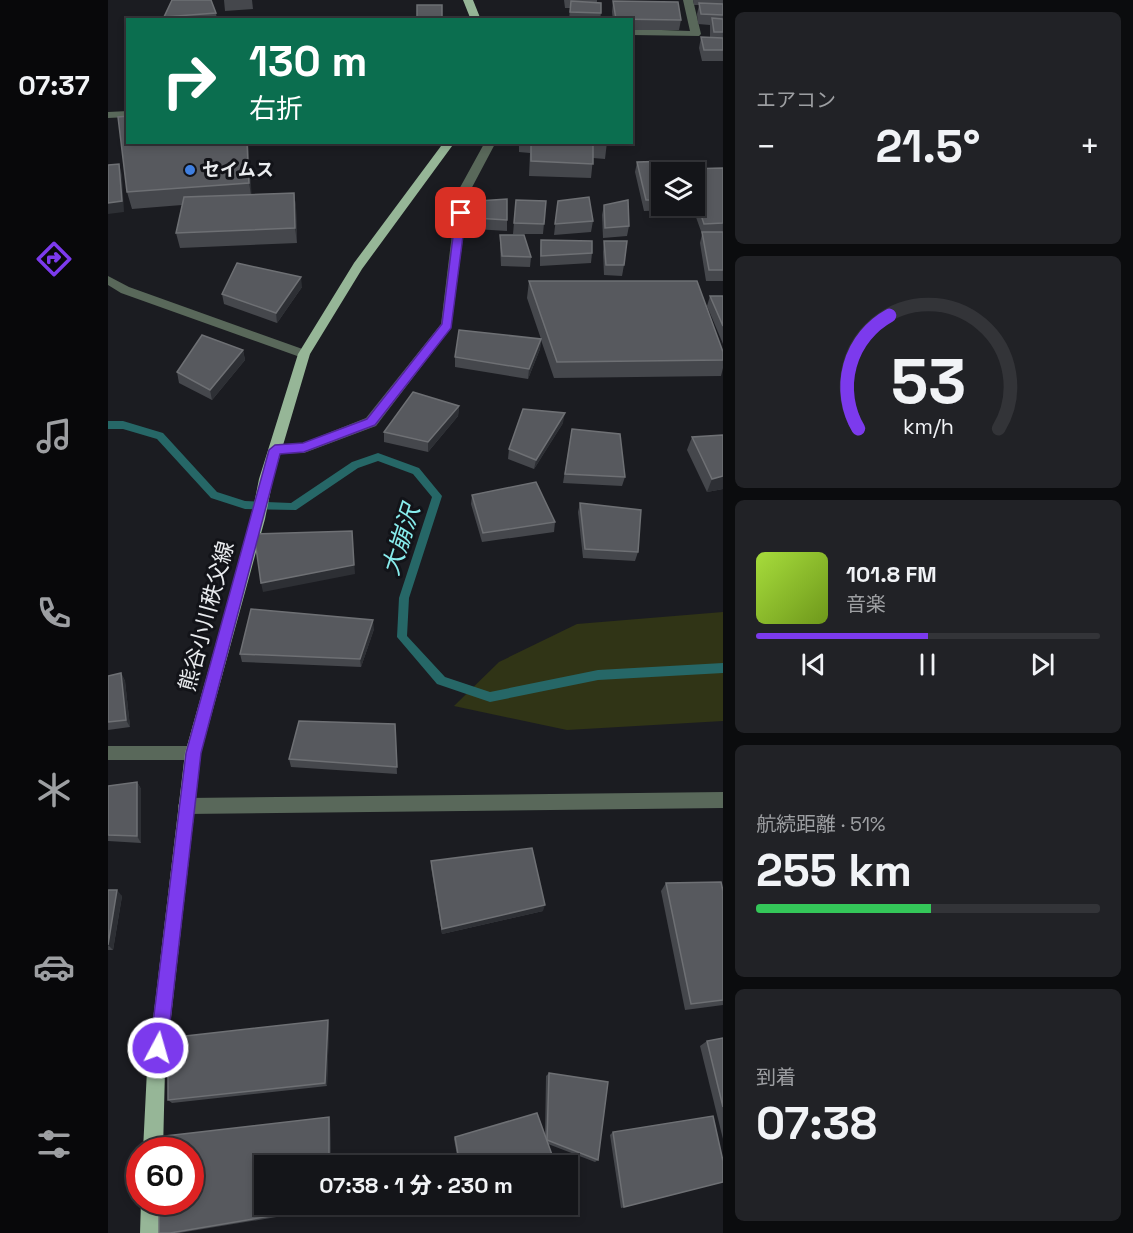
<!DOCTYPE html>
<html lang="ja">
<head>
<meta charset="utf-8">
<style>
  body { margin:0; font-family:"Space Grotesk","Noto Sans JP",sans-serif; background:#212226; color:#f1f3f6; height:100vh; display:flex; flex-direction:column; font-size:22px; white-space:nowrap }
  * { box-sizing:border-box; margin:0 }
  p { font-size:20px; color:#9d9fa2 }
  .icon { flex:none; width:33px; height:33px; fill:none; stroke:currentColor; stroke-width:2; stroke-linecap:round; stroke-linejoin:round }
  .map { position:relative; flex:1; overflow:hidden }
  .side { display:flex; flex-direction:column; gap:12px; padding:12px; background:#0b0c0e; width:410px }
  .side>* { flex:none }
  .hud { position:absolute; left:18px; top:18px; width:507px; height:126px; border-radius:0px; box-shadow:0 3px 9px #0003,0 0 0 2px #333438; background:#0b6e4f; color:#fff; overflow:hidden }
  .controls { position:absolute; left:543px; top:162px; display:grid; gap:12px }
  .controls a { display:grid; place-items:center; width:54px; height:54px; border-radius:0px; background:#141519; box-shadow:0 3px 9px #0003,0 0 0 2px #333438; font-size:30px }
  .speed { position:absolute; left:18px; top:1137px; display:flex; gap:12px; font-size:30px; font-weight:700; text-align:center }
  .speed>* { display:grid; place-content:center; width:78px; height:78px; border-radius:50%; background:#141519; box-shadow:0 3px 9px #0003,0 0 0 2px #333438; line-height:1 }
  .speed .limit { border:9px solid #d22; background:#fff; color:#111 }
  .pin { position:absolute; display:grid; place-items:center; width:51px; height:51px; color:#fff; margin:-26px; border-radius:12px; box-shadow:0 3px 9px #0006 }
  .me { position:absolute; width:66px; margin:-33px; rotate:6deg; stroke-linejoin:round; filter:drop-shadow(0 0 4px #0008) }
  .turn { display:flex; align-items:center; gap:21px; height:126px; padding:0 24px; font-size:27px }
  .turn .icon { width:78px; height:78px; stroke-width:2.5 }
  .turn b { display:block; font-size:42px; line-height:51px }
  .big { font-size:45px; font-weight:800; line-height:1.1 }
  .side .widget { flex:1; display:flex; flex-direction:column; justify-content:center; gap:9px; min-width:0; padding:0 21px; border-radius:9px; background:#212226 }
  .side .dial { align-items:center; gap:0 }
  .dial svg { height:156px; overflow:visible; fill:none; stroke:#333438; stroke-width:7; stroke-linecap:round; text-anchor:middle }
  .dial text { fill:#f1f3f6; stroke:none }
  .song { display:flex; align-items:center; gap:18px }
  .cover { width:72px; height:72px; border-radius:9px; background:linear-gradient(135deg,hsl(80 70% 55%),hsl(80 70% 35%)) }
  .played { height:6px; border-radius:3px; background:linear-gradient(90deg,#7c3aed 50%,#333438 50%) }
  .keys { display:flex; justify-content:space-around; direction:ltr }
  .heat { display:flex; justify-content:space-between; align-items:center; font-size:33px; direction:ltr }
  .charge { height:9px; border-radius:4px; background:linear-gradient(90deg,#34c759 51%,#333438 0) }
  .trip { position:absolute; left:146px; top:1155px; width:324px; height:60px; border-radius:0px; background:#141519; box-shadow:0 3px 9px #0003,0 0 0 2px #333438; font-weight:800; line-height:60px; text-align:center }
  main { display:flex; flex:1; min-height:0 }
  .tabs { display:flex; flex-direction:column; width:108px; justify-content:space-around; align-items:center; background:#08080a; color:#9d9fa2 }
  .tabs .icon { width:42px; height:42px }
  .tabs .active { color:#7c3aed }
  .tabs b { font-size:27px; color:#f1f3f6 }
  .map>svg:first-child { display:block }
  .green { fill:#303416 }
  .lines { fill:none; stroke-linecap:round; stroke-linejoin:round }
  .stream { fill:#266767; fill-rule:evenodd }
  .street { fill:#59685a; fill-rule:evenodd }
  .primary { fill:#96b697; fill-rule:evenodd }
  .wall { fill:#45474c }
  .shaded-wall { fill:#2d2f34 }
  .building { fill:#57595e; stroke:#6e7074; stroke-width:1.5 }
  .route { fill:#7c3aed; stroke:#51269a; stroke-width:1.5 }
  .shop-dot { fill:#3f7fe0; stroke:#121318; stroke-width:2 }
  .labels { text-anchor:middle; stroke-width:6; stroke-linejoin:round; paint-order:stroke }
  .far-poi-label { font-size:18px; font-weight:bold; fill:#e9ebee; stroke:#121318; text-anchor:start }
  .street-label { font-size:22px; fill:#e9ebee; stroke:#121318 }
  .water-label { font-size:24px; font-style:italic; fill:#88eded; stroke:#121318 }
</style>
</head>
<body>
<main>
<nav class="tabs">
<b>07:37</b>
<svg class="icon active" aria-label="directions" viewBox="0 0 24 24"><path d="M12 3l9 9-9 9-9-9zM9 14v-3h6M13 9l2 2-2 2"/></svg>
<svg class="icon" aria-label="music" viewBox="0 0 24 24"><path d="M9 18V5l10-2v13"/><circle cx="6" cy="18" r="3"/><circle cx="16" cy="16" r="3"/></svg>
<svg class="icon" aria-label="phone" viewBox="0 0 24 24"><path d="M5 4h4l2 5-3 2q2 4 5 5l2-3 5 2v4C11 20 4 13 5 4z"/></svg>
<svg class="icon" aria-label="climate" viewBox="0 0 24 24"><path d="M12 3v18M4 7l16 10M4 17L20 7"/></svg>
<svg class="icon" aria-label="car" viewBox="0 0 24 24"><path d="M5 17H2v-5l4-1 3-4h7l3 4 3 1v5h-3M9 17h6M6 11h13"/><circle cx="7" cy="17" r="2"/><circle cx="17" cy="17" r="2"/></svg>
<svg class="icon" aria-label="filters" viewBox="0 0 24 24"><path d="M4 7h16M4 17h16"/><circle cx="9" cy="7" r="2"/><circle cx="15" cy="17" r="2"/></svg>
</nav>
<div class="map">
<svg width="616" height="1233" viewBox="0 0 616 1233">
  <rect width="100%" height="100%" fill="#1b1c21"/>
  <path class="green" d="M615 612V721L459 730 346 706 391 662 469 624Z"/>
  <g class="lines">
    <path class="stream" d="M0 421H15L55 433 109 492 137 501 183 503 244 462 270 453 311 468 334 496 301 598 299 636 337 677 382 692 490 670 616 663V673L490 680 382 702 329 684 289 637 291 598 324 497 305 474 270 461 250 468 188 510 137 509 103 498 49 439 15 429H0Z"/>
    <g class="street">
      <path d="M575 0H585L593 34 591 36 524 35V29L582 31Z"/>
      <path d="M20 111V117L0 118V112Z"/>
      <path d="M377 142H388L361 193 343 328 268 426 196 453 162 454 160 450 162 446 195 443 258 418 333 324 349 193Z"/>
      <path d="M0 276 21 287 200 351 202 354 196 359 192 357 13 293 0 285Z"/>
      <path d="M0 746H85L91 748 93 753 91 758 85 760H0Z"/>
      <path d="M616 792V808L78 814 72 812 70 806 72 800 78 798Z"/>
    </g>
    <g class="primary">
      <path d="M355 0H365L373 20H363Z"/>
      <path d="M336 142H347L254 269 202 354 165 479 157 519 93 753 57 1070 55 1150H35L39 1070 77 753 143 519 151 479 190 354 246 263Z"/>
      <path d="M33 1202H53L52 1233H32Z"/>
    </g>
  </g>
  <g class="wall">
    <path d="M116 0H144L145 9 117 11Z"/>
    <path d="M456 0H489V3L493 13 492 20H461L462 8H457Z"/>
    <path d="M585 0H615V61H594L591 48 593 37H602V25L590 24 589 14 591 5H586Z"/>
    <path d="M505 1 573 20 571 30H524V20H505L504 12Z"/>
    <rect x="309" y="5" width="25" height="15"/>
    <path d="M108 13 109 20H57L56 17Z"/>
    <path d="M20 142H140L143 194 186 193 188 207 189 243 72 248 68 233 74 205 24 209 19 192Z"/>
    <path d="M411 142H499L497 159 485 158 483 178 421 176 422 153 411 152Z"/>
    <path d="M529 162 554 172V206H571L570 210 536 211 527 172Z"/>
    <path d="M615 168V281H598L592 243 594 234 584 206H586V172H578L579 169Z"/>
    <path d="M408 200 438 201 435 234H405Z"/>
    <path d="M450 201 485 221 483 232 446 235Z"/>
    <path d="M496 205 521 226 519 236 495 238 494 215Z"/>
    <path d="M367 218 399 220V231L367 229Z"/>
    <path d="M392 235 423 257 422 267 393 266 392 245Z"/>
    <path d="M433 240 484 253 483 263 432 266V250Z"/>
    <path d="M496 241 516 265 514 276 496 275 495 252Z"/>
    <path d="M421 281 615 352V368L613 376 446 378 433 340 432 349 420 379 347 367V357L433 339 419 298Z"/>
    <path d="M194 287 169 323 116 304 114 294Z"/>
    <path d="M602 296H615V344L599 306Z"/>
    <path d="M135 350 137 360 104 400 71 383 69 372Z"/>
    <path d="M351 406 350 416 320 452 276 442V432Z"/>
    <path d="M455 423 426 469 400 459 401 449Z"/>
    <path d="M464 429 517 477 514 486 455 483Z"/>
    <path d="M615 435V489L599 492 579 450 584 437Z"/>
    <path d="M364 495 447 522 446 532 374 542 363 504Z"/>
    <path d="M472 503 530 552 527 561 475 558 470 512Z"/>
    <path d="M266 629 253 667 134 662 132 654Z"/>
    <path d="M13 673 17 681 22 727 0 730V676Z"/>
    <path d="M287 724 289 774 183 767 181 759Z"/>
    <path d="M29 782 33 789V843L0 841V786Z"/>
    <path d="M323 861 435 911 334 934 323 867Z"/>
    <path d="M558 883 615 891V1005L577 1010 553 891Z"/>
    <path d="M0 890 14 896 5 950H0Z"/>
    <path d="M221 1024 219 1086 64 1103 60 1100Z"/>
    <path d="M615 1038V1139L592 1046 599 1041Z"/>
    <path d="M441 1073 490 1160 487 1162 440 1144 448 1166H351L346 1139 347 1137 437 1135 438 1076Z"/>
    <path d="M222 1119 223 1166H156L223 1204V1208L71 1233H51Z"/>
    <path d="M505 1132 615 1182 513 1208 502 1135Z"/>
  </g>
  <g class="shaded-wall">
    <path d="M139 142H140L144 200 141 183Z"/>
    <path d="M11 164 14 175 16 212 0 214V203Z"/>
    <path d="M186 193 188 207 189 243 187 228Z"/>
    <path d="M193 277 194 287 169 323 168 313Z"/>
    <path d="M433 339 432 349 420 379 421 369Z"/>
    <path d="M135 350 137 360 104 400 102 390Z"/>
    <path d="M351 406 350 416 320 452V442Z"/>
    <path d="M457 413 455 423 426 469 428 460Z"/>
    <path d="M615 476V489L599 492 604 479Z"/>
    <path d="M244 531 247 574 155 592 153 583Z"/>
    <path d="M265 620 266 629 253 667 252 659Z"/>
    <path d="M13 673 17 681 22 727 18 720Z"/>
    <path d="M29 782 33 789V843L29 836Z"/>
    <path d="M9 890 14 896 5 950 0 945Z"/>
    <path d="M437 905 435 911 334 934V929Z"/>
    <path d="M220 1020 221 1024 219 1086 217 1083Z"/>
    <path d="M221 1117 222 1119 223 1166H221Z"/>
  </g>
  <g class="building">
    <path d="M64 0H103L108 13 56 17Z"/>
    <path d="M463 1 493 3V13L462 12Z"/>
    <path d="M505 1 570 2 573 20 508 19Z"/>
    <path d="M591 3 615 4V15L593 14Z"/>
    <rect x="309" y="5" width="25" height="12"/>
    <path d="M245 18 246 20H220Z"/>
    <path d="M604 18 615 19V32H606Z"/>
    <path d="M593 37 615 38V50H596Z"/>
    <path d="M20 116V142H139L141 183 19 192 10 117Z"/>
    <path d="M423 142H499V144L485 143V164L423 161Z"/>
    <path d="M562 161 565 172H554V200H538L529 162Z"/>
    <path d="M11 164 14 201 0 203V165Z"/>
    <path d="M615 168V223L596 224 586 194V172H580L579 169Z"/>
    <path d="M186 193 187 228 68 233 76 197Z"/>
    <path d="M481 197 485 221 447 224 450 201Z"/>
    <path d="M399 199V220L367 218 370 201Z"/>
    <path d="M408 200 438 201 436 224 406 223Z"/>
    <path d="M520 200 521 226 497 228 496 205Z"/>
    <path d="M594 232H615V270H601Z"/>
    <path d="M392 235H416L423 257 394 256Z"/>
    <path d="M433 240 484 241V253L433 256Z"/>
    <path d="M496 241H519L516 265H498Z"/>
    <path d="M129 263 193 277 168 313 114 294Z"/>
    <path d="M421 281H589L615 352V360L449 362Z"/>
    <path d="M602 296H615V326Z"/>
    <path d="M351 330 433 339 421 369 347 357Z"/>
    <path d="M94 335 135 350 102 390 69 372Z"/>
    <path d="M305 392 351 406 320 442 276 432Z"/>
    <path d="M415 409 457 413 428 460 401 449Z"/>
    <path d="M464 429 512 434 517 477 457 474Z"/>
    <path d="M615 435V476L604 479 584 437Z"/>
    <path d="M428 482 447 522 375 533 364 495Z"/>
    <path d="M472 503 533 510 530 552 477 549Z"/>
    <path d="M244 531 246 565 153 583 146 534Z"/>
    <path d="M143 609 265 620 252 659 132 654Z"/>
    <path d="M13 673 18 720 0 722V676Z"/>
    <path d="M191 721 287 724 289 767 181 759Z"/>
    <path d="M29 782V836L0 835V786Z"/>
    <path d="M424 848 437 905 334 929 323 861Z"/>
    <path d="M613 882 615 891V1000L583 1004 558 883Z"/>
    <path d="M0 890H9L0 945Z"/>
    <path d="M220 1020 217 1083 60 1100V1038Z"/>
    <path d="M615 1038V1107L599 1041Z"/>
    <path d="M441 1073 500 1082 490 1160 439 1140Z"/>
    <path d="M429 1113 448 1166H352L347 1137Z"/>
    <path d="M605 1116 615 1161V1182L516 1207 505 1132Z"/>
    <path d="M221 1117V1166H156V1204H222V1206L62 1233H51V1202H82V1150H49V1137Z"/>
  </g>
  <path class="route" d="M353 210 358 213 343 328 267 425 196 452 172 454 93 753 59 1048 56 1054 50 1057 44 1054 42 1048 78 753 161 450 167 445 195 443 259 419 334 324 348 213Z"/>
  <circle class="shop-dot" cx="82" cy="170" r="6"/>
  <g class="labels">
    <g class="far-poi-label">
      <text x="94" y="176">セイムス</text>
    </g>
    <g class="street-label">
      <text transform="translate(98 616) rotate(-75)" y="8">熊谷小川秩父線</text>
    </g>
    <g class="water-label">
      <text transform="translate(293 540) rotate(-72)" y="8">大崩沢</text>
    </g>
  </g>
</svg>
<div class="controls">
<a><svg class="icon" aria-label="layers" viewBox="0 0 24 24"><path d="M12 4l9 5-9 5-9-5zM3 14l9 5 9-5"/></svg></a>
</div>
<div class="speed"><div class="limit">60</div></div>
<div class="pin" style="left:353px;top:213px;background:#d93025"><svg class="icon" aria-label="arrive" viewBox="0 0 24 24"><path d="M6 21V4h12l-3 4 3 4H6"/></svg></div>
<svg class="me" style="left:50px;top:1048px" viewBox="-20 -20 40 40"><circle r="17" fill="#7c3aed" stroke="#fff" stroke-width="3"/><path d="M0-11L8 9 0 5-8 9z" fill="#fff"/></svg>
<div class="trip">07:38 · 1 分 · 230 m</div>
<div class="hud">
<div class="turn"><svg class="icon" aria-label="right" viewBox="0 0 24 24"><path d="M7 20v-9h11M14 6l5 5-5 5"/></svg><div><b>130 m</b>右折</div></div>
</div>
</div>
<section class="side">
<div class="widget"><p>エアコン</p>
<div class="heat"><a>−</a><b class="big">21.5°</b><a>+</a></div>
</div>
<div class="widget dial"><svg viewBox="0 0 100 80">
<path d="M14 69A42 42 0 1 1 86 69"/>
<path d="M14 69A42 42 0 0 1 30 11" stroke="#7c3aed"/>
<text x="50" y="56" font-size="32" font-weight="700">53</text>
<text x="50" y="72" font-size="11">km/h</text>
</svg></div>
<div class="widget">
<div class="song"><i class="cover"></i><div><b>101.8 FM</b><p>音楽</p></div></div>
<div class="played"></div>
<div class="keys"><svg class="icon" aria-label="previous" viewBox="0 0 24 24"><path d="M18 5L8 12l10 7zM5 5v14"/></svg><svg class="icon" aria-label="pause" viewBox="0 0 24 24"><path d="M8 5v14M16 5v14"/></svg><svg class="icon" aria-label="next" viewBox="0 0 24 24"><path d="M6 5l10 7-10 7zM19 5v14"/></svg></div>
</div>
<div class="widget"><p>航続距離 · 51%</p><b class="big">255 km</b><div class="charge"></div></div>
<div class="widget"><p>到着</p><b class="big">07:38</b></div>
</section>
</main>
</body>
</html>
